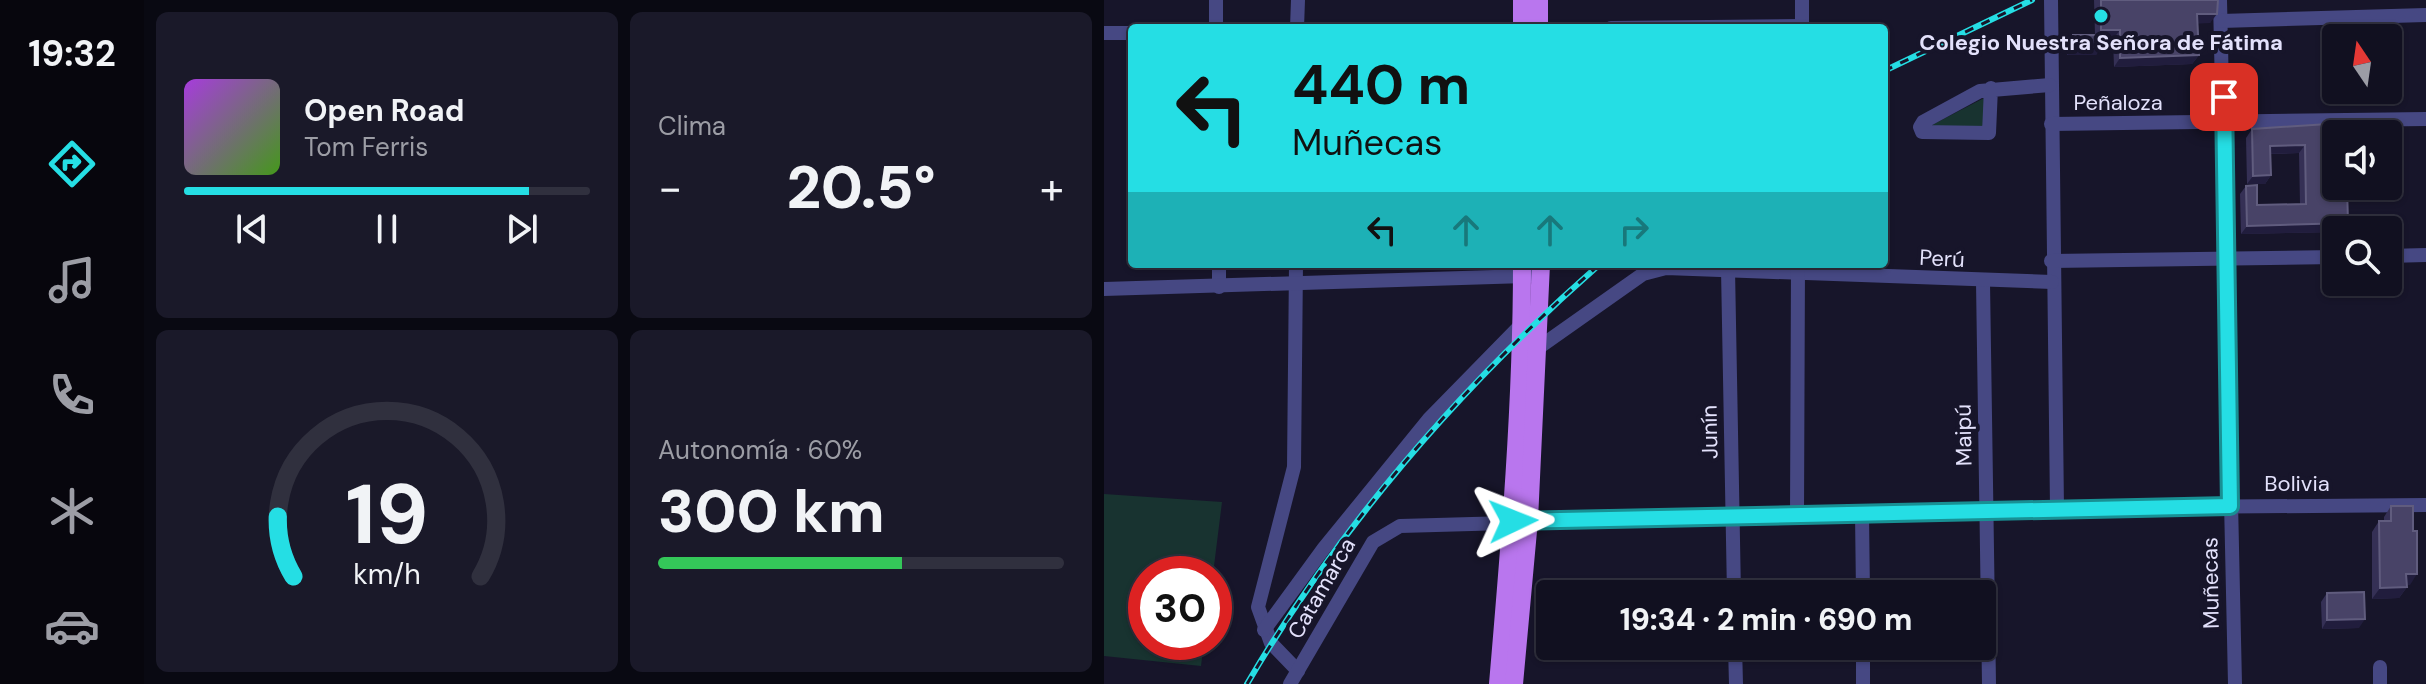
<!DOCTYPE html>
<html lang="es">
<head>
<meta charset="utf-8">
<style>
  body { margin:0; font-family:"DM Sans",sans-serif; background:#1a1929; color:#f1f3f6; height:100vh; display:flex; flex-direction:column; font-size:30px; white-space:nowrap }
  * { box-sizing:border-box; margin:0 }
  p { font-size:26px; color:#9c9da5 }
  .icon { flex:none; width:44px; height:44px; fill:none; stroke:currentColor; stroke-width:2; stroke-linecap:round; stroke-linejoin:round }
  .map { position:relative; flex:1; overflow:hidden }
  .panel { display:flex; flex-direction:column; gap:12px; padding:12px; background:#090912; width:960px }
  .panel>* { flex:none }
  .top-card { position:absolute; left:24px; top:24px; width:760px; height:244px; border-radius:8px; box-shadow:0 2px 6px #0004,0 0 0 2px #30303e; background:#25dee4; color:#111; overflow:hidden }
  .needle { width:52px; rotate:347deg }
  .controls { position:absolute; left:1218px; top:24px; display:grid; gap:16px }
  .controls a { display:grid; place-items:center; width:80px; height:80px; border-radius:8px; background:#111020; box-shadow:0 2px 6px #0004,0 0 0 2px #30303e; font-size:40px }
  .speed { position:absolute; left:24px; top:556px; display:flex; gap:16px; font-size:40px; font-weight:700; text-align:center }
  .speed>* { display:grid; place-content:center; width:104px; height:104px; border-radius:50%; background:#111020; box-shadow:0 2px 6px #0004,0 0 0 2px #30303e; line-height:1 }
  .speed .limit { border:12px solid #d22; background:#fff; color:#111 }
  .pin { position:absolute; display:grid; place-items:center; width:68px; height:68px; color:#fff; margin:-34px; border-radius:16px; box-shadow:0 4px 12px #0006 }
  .me { position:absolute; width:88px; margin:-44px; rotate:88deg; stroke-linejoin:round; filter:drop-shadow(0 0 6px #0008) }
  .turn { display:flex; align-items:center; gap:28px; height:168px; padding:0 32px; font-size:36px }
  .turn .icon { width:104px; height:104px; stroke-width:2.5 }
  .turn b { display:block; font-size:56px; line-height:68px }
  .lanes { display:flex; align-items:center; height:76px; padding:0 32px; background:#0003; justify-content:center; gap:40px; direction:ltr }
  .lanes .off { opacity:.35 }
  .big { font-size:60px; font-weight:800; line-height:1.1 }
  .panel .card { flex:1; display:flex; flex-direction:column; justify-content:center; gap:12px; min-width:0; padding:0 28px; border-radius:12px; background:#1a1929 }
  .panel .dial { align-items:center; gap:0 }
  .dial svg { height:208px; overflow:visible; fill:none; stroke:#30303e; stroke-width:7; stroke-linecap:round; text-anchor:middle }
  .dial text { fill:#f1f3f6; stroke:none }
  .song { display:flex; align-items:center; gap:24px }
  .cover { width:96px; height:96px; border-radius:12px; background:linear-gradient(135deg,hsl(280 70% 55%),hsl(100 70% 35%)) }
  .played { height:8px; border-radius:4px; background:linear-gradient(90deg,#25dee4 85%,#30303e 85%) }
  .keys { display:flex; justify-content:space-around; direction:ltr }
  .heat { display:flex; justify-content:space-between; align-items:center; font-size:44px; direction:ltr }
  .charge { height:12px; border-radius:6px; background:linear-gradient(90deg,#34c759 60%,#30303e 0) }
  .panel .tiles { flex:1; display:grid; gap:12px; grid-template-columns:repeat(2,1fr) }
  .trip { position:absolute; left:432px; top:580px; width:460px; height:80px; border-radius:8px; background:#111020; box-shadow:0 2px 6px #0004,0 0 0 2px #30303e; font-weight:800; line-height:80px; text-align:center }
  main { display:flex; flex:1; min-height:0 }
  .tabs { display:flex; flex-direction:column; width:144px; justify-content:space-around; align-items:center; background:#07060d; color:#9c9da5 }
  .tabs .icon { width:56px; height:56px }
  .tabs .selected { color:#25dee4 }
  .tabs b { font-size:36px; color:#f1f3f6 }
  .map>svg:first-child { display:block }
  .green { fill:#183330 }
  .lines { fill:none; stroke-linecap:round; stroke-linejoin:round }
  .minor { stroke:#464883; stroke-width:14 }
  .major { stroke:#b976ee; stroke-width:18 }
  .rail-casing { stroke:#25dee4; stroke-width:6 }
  .rail { stroke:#17152a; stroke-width:3; stroke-dasharray:9; stroke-linecap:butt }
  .wall { fill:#353055 }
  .shaded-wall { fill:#211d3d }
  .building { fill:#484367; stroke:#605c7e; stroke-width:2 }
  .route-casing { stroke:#189094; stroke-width:20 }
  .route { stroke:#25dee4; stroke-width:14 }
  .poi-dot { fill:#25dee4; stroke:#17152a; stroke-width:3 }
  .labels { text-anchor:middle; stroke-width:8; stroke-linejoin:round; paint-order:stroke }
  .poi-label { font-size:22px; font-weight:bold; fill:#e3e1fb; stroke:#17152a }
  .street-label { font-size:22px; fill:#e3e1fb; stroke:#17152a }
</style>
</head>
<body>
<main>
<nav class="tabs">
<b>19:32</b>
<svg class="icon selected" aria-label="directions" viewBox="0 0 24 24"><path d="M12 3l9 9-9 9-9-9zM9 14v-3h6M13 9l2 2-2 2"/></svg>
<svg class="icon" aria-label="music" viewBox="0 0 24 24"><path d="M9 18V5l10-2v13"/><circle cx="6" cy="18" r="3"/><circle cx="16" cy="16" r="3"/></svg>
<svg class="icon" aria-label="phone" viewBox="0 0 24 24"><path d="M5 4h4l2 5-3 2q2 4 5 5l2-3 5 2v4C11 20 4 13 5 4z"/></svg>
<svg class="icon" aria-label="climate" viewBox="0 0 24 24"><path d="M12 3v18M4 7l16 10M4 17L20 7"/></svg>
<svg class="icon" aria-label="car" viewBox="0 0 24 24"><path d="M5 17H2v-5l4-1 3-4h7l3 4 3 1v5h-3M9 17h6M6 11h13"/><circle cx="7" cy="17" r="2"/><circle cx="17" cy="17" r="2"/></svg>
</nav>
<section class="panel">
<div class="tiles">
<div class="card">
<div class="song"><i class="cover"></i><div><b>Open Road</b><p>Tom Ferris</p></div></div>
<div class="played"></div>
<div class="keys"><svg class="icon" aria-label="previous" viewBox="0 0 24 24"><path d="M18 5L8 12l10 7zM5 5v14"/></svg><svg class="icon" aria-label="pause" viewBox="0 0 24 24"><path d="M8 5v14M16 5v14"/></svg><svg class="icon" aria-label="next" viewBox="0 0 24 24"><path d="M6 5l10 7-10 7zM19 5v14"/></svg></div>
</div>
<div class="card"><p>Clima</p>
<div class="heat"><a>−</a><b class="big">20.5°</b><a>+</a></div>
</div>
<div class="card dial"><svg viewBox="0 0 100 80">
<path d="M14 69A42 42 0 1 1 86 69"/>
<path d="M14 69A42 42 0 0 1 8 46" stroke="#25dee4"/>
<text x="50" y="56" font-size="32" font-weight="700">19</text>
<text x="50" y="72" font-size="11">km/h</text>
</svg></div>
<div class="card"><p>Autonomía · 60%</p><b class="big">300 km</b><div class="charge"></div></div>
</div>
</section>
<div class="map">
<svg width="1322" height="684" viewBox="0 0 1322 684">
  <rect width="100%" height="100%" fill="#17152a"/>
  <g class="green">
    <path d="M884 96 882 129 826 126Z"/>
    <path d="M0 494 118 502 109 574H42V642H100L97 666 0 656Z"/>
  </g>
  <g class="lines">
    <g class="minor">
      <path d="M112 0V28"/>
      <path d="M698 0V28"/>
      <path d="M947 0 953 508"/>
      <path d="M1116 0 1131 684"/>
      <path d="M1117 21 1322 15"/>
      <path d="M193 28 194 0"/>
      <path d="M507 28 698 26"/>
      <path d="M0 33H28"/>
      <path d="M887 88 885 133 818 132 816 127 819 122 876 91 946 85"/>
      <path d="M947 124 1322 119"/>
      <path d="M1284 256 1322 255"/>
      <path d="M947 261 1232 257"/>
      <path d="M115 264V287"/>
      <path d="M192 264 190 467 154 607 167 643 194 671"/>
      <path d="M624 269 630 594"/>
      <path d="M879 282 885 684"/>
      <path d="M0 289 425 276"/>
      <path d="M427 353 539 274 562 268 948 282"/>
      <path d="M758 514 759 594"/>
      <path d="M693 516 694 264"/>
      <path d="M160 630 220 548 325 419 417 325"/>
      <path d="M631 646 632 684"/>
      <path d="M759 646V684"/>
      <path d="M1276 667V684"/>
      <path d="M186 684 269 542 296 526 953 508 1322 505"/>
    </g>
    <g class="major">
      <path d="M435 0V28"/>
      <path d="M418 28V0"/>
      <path d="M394 684C406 544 418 404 418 264"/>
      <path d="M410 684 425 520 437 264"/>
    </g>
    <g class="rail-casing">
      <g id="rail">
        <path d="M780 71 928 0"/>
        <path d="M143 684C237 524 357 386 496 264"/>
      </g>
    </g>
    <use href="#rail" class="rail"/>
  </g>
  <g class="wall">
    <path d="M990 0H1114L1106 23H1094L1095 55 1088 64 1010 67 1009 39H998L992 55H963V43L969 35H991Z"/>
    <path d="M1148 129 1232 134 1244 223 1239 230H1232V232L1137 234 1136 194 1142 186 1153 205 1196 204 1195 153 1167 154V175L1161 184H1143L1142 138Z"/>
    <path d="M1287 506 1306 585H1303V587L1295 598 1268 599V532L1275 521H1280V517Z"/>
    <path d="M1223 593 1255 628 1218 629 1217 602Z"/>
  </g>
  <g class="shaded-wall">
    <path d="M1093 14H1113L1106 23 1087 24Z"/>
    <path d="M997 30H1016L1009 39 991 40Z"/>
    <path d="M969 47H998L992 55H963Z"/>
    <path d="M1095 55 1088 64 1010 67 1016 58Z"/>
    <path d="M1201 145 1195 153 1161 154 1166 146Z"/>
    <path d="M1167 175 1161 184H1143L1149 176Z"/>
    <path d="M1244 223 1239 230H1232V232L1137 234 1143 226Z"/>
    <path d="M1302 574H1313L1306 585H1295Z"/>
    <path d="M1303 587 1295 598 1268 599 1276 588Z"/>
    <path d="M1261 619 1255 628 1218 629 1223 620Z"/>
  </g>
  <g class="building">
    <path d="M997 0H1114L1113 14H1093L1095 55 1016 58V30H997Z"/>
    <rect x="969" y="35" width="29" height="12"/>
    <path d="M1254 122V134H1232V186H1243L1244 223 1143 226 1142 186 1153 185V205L1202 204 1201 145 1166 146 1167 175 1149 176 1148 129Z"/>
    <path d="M1287 506H1309V531H1313V574H1302L1303 587 1276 588 1275 521H1287Z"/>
    <path d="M1260 592 1261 619 1223 620V593Z"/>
  </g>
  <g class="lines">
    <g class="route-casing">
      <path id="route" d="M409 521 1126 506 1120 97"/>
    </g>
    <use href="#route" class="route"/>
  </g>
  <circle class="poi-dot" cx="997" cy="16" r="8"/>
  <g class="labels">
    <g class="poi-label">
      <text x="997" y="50">Colegio Nuestra Señora de Fátima</text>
    </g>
    <g class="street-label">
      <text x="1014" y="110">Peñaloza</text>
      <text transform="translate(838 258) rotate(3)" y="8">Perú</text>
      <text transform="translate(605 432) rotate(-91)" y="8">Junín</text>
      <text transform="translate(859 435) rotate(-91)" y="8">Maipú</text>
      <text x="1193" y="491">Bolivia</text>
      <text transform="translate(1106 583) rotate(-91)" y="8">Muñecas</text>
      <text transform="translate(217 588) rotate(-60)" y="8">Catamarca</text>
    </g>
  </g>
</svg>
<div class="controls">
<a><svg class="needle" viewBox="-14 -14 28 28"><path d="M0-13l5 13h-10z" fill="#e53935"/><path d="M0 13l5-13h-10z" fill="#9c9da5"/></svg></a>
<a><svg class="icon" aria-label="sound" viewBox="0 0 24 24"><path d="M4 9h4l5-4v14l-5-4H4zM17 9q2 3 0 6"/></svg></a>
<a><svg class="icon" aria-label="search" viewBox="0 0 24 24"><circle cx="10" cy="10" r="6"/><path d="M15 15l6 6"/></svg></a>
</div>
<div class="speed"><div class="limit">30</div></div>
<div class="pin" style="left:1120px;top:97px;background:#d93025"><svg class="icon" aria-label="arrive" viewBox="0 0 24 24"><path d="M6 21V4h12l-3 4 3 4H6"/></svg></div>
<svg class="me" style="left:409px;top:521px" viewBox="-20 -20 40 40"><path d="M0-17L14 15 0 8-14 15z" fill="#25dee4" stroke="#fff" stroke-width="4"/></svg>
<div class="trip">19:34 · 2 min · 690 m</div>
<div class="top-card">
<div class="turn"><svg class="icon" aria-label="left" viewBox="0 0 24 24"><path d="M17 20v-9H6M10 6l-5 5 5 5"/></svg><div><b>440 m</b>Muñecas</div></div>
<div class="lanes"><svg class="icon" aria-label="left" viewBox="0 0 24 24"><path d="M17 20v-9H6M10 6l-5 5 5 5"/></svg><svg class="icon off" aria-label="ahead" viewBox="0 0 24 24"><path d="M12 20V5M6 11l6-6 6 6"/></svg><svg class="icon off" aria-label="ahead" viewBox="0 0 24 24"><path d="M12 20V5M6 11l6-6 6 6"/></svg><svg class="icon off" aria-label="right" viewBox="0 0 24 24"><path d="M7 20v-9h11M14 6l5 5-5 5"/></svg></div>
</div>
</div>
</main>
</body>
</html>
